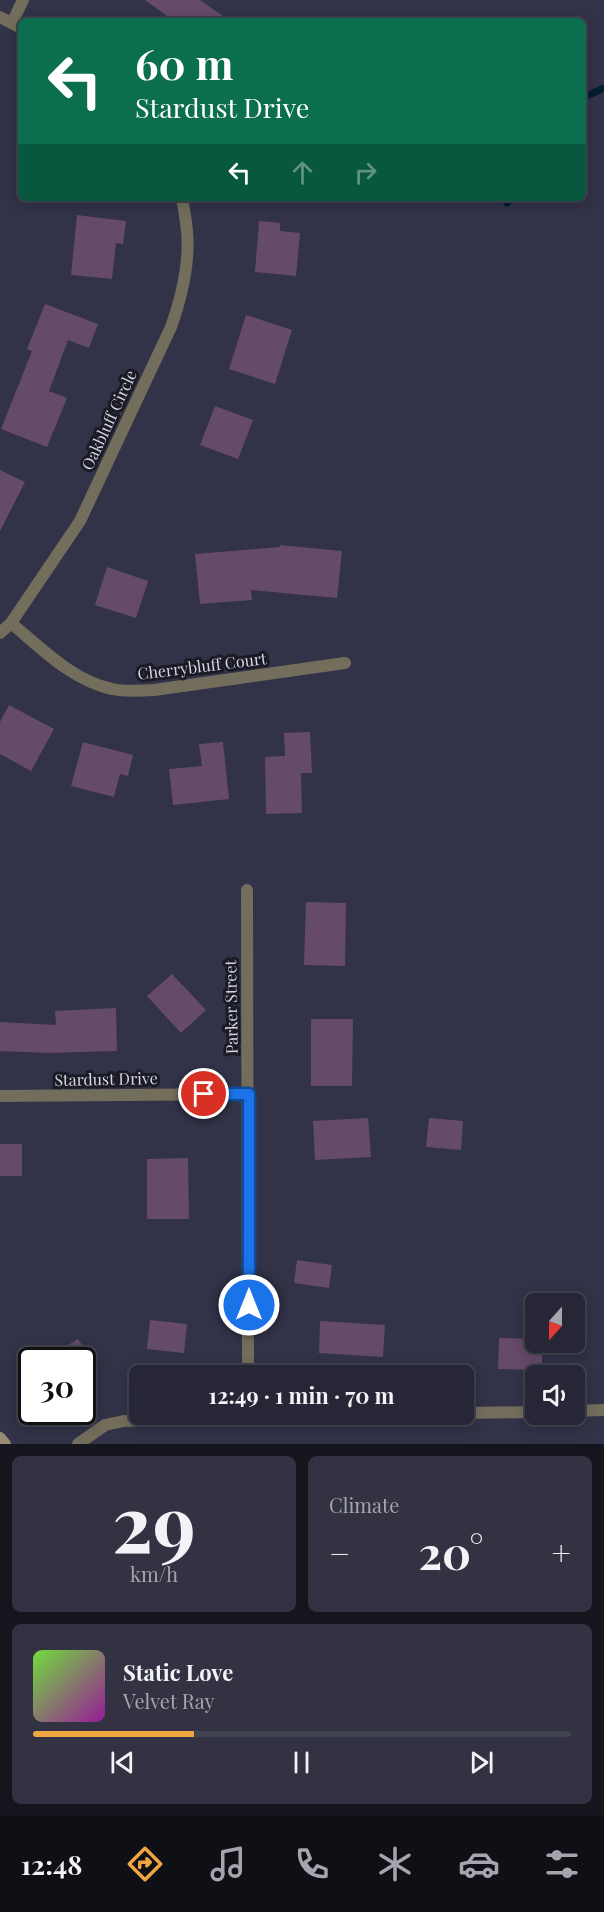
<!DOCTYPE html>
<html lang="en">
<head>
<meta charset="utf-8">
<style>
  body { margin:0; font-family:"Playfair Display",serif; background:#323242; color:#f1f3f6; height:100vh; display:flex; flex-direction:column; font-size:22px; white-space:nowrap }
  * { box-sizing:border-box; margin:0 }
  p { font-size:20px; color:#a4a5ad }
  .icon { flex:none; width:33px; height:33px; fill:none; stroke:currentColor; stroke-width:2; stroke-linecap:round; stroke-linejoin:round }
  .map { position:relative; height:1444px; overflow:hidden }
  .drawer { display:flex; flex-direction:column; gap:12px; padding:12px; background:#15151e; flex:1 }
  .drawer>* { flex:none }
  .top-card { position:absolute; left:18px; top:18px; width:568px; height:183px; border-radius:9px; box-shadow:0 3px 15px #0003,0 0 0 2px #424351; background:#0b6e4f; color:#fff; overflow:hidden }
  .needle { width:39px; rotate:201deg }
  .buttons { position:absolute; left:525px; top:1293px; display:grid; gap:12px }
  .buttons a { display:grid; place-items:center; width:60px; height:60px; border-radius:9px; background:#262636; box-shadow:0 3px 15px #0003,0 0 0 2px #424351; font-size:30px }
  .speed { position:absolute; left:18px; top:1347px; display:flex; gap:12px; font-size:30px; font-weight:700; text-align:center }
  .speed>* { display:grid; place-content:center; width:78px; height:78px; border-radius:50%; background:#262636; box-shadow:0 3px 15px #0003,0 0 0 2px #424351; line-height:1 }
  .speed .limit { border:3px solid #111; border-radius:9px; background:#fff; color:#111 }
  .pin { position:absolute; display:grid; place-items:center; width:51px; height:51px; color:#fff; margin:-26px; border:3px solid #fff; border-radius:50%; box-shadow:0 2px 6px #0007 }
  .me { position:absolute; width:66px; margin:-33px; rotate:0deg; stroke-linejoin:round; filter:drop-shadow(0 0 4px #0008) }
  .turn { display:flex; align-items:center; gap:21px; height:126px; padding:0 18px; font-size:27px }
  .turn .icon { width:78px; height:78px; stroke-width:2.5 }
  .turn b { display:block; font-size:42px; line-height:51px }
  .lanes { display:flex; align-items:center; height:57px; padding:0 18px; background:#0003; justify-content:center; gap:30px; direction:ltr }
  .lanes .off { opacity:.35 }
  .big { font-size:45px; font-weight:700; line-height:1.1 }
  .drawer .tile { flex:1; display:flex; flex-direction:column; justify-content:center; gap:9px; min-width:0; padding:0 21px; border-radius:9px; background:#323242 }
  .drawer .dial { align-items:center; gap:0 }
  .dial b { font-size:78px; line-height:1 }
  .song { display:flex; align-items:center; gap:18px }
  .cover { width:72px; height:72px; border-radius:9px; background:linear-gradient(135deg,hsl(100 70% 55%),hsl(300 70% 35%)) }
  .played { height:6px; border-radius:3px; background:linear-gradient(90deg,#f1a540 30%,#424351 30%) }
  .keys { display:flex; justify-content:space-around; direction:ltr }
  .heat { display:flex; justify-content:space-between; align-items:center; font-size:33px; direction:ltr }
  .drawer .tiles { flex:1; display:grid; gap:12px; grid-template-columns:1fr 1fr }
  .tile:last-child { grid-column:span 2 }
  .trip { position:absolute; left:129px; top:1365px; width:345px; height:60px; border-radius:9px; background:#262636; box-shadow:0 3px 15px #0003,0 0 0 2px #424351; font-weight:700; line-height:60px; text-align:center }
  .menu { display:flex; height:96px; justify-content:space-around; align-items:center; background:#0f0f16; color:#a4a5ad }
  .menu .icon { width:42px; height:42px }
  .menu .on { color:#f1a540 }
  .menu b { font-size:27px; color:#f1f3f6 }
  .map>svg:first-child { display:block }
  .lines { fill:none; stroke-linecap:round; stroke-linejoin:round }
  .stream { stroke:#011d2e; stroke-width:7 }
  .building { fill:#664a69 }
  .street { stroke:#736d5c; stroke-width:12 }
  .secondary { stroke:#958c71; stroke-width:12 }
  .route-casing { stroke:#114b97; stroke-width:15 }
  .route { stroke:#1a73e8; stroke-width:10 }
  .labels { text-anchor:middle; stroke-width:6; stroke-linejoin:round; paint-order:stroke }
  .street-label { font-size:16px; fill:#d5d5e4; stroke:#1b1b25 }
</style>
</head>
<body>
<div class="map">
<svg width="604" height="1444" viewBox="0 0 604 1444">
  <rect width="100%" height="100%" fill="#323248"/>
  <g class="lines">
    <g class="stream">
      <path d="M584 97 604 88"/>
      <path d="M507 203 511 198"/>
    </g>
  </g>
  <g class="building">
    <path d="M145 0H200L230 21H174Z"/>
    <path d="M77 215 126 221 123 244 116 243 112 279 71 275Z"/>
    <path d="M259 221 280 223V231L300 233 296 276 255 272Z"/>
    <path d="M45 304 98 324 89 348 68 340 49 391 67 398 47 447 1 429 32 351 27 349Z"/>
    <path d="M246 315 292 330 275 384 229 369Z"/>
    <path d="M215 406 253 420 238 459 200 445Z"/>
    <path d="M0 470 25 482 0 531Z"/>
    <path d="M280 545 342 551 337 598 251 590 252 600 200 604 195 554 280 547Z"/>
    <path d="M107 567 148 581 136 618 95 605Z"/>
    <path d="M9 705 54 729 31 771 0 754V722Z"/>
    <path d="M310 732 312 773H301L302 813 266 814 265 757 285 756 284 733Z"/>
    <path d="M83 742 133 755 128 776 120 774 114 797 71 786Z"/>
    <path d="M223 742 229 799 173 805 169 769 202 766 199 744Z"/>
    <path d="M306 902 346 903 345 966 304 965Z"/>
    <path d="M172 974 206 1010 181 1033 147 996Z"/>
    <path d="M116 1008 117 1051 47 1053 0 1051V1022L56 1025 55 1011Z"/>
    <path d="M311 1019H353L352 1086H311Z"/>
    <path d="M368 1118 371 1157 315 1160 313 1121Z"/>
    <path d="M429 1118 463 1121 461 1150 426 1147Z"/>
    <rect x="0" y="1144" width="22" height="32"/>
    <path d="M188 1158 189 1219H147V1159Z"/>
    <path d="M297 1260 332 1265 329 1288 294 1283Z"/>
    <path d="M150 1320 187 1324 184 1353 147 1349Z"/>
    <path d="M320 1321 385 1325 383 1357 319 1353Z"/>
    <path d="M499 1338 536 1339V1342H542V1370L498 1369Z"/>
    <path d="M78 1339 92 1360H44Z"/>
  </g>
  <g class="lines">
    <g class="street">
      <path d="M0 17 21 28"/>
      <path d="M12 23 23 0"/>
      <path d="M11 623C41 648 73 681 112 689 125 692 140 691 154 690L345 663"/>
      <path d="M0 633 11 623 80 521 171 327C182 296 190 264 187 231 186 220 184 209 182 198"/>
      <path d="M247 890 248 1376"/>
      <path d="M0 1096 249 1094"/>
      <path d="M574 1411 604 1410"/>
      <path d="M464 1413 536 1412"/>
      <path d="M78 1444 105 1425 124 1421 370 1414"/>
    </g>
    <path class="secondary" d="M0 1438 5 1444"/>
  </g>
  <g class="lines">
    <g class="route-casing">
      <path id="route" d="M204 1094H249V1305"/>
    </g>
    <use href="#route" class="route"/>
  </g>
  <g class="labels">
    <g class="street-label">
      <text transform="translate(109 420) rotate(-65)" y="6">Oakbluff Circle</text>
      <text transform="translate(202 666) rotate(-7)" y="6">Cherrybluff Court</text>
      <text transform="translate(231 1007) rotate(-91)" y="6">Parker Street</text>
      <text transform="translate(106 1079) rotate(-1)" y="6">Stardust Drive</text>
    </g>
  </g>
</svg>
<div class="buttons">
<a><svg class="needle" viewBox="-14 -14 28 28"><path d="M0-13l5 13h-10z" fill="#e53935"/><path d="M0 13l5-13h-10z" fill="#a4a5ad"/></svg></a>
<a><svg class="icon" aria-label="sound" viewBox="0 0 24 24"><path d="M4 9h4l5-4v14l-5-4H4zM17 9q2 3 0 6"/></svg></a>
</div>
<div class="speed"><div class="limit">30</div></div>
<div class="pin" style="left:204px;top:1094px;background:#d93025"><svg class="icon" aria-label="arrive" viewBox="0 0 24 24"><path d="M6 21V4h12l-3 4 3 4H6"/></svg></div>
<svg class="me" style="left:249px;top:1305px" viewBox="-20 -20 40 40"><circle r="17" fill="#1a73e8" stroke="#fff" stroke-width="3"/><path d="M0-11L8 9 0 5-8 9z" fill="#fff"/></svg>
<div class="trip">12:49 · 1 min · 70 m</div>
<div class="top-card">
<div class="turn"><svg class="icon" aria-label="left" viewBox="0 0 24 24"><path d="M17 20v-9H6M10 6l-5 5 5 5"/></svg><div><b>60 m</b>Stardust Drive</div></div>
<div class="lanes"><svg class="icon" aria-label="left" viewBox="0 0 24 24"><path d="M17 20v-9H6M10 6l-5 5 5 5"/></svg><svg class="icon off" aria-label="ahead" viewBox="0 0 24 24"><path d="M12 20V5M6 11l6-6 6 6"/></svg><svg class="icon off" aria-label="right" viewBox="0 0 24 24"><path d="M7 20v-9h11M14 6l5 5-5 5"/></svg></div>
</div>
</div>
<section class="drawer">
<div class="tiles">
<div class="tile dial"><b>29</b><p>km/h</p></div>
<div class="tile"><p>Climate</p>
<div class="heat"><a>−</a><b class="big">20°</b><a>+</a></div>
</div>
<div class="tile">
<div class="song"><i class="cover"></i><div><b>Static Love</b><p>Velvet Ray</p></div></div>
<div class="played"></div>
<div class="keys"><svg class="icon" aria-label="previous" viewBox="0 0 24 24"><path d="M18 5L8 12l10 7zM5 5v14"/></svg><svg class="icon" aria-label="pause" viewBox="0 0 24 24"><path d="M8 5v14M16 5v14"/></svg><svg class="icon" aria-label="next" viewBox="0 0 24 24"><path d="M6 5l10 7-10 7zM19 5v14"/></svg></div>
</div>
</div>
</section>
<nav class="menu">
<b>12:48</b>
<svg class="icon on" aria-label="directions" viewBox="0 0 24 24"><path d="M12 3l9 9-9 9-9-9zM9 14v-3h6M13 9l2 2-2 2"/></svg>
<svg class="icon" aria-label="music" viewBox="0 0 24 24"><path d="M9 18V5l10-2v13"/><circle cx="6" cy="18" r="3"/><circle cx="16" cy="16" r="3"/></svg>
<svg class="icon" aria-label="phone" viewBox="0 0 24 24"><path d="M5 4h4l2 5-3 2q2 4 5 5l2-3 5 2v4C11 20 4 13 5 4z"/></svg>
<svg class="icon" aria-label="climate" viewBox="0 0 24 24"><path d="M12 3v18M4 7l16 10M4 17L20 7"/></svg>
<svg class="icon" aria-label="car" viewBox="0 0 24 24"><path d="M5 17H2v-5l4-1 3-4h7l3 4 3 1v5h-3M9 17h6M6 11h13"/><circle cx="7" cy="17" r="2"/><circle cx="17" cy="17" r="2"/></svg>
<svg class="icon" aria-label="filters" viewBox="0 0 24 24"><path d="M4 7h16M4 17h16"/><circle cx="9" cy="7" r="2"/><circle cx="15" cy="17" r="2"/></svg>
</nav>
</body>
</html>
